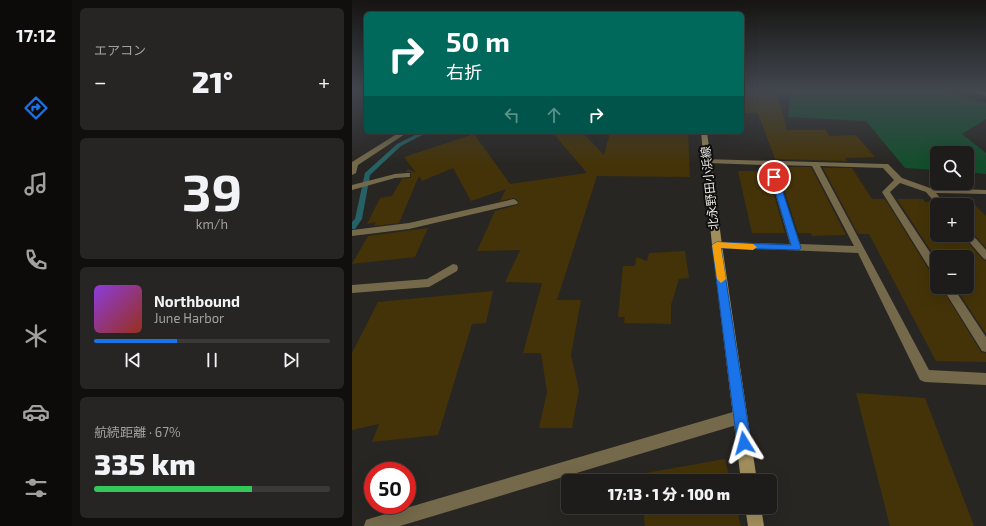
<!DOCTYPE html>
<html lang="ja">
<head>
<meta charset="utf-8">
<style>
  body { margin:0; font-family:"Exo 2","Noto Sans JP",sans-serif; background:#262523; color:#f1f3f6; height:100vh; display:flex; flex-direction:column; font-size:15px; white-space:nowrap }
  * { box-sizing:border-box; margin:0 }
  p { font-size:13px; color:#a1a1a2 }
  .icon { flex:none; width:22px; height:22px; fill:none; stroke:currentColor; stroke-width:2; stroke-linecap:round; stroke-linejoin:round }
  .map { position:relative; flex:1; overflow:hidden }
  .panel { display:flex; flex-direction:column; gap:8px; padding:8px; background:#100f0e; width:280px }
  .panel>* { flex:none }
  .banner { position:absolute; left:12px; top:12px; width:380px; height:122px; border-radius:6px; box-shadow:0 4px 16px #0002,0 0 0 1px #3c3a39; background:#00695c; color:#fff; overflow:hidden }
  .controls { position:absolute; left:578px; top:146px; display:grid; gap:8px }
  .controls a { display:grid; place-items:center; width:44px; height:44px; border-radius:6px; background:#1e1c1a; box-shadow:0 4px 16px #0002,0 0 0 1px #3c3a39; font-size:20px }
  .speed { position:absolute; left:12px; top:462px; display:flex; gap:8px; font-size:20px; font-weight:700; text-align:center }
  .speed>* { display:grid; place-content:center; width:52px; height:52px; border-radius:50%; background:#1e1c1a; box-shadow:0 4px 16px #0002,0 0 0 1px #3c3a39; line-height:1 }
  .speed .limit { border:6px solid #d22; background:#fff; color:#111 }
  .pin { position:absolute; display:grid; place-items:center; width:34px; height:34px; color:#fff; margin:-17px; border:2px solid #fff; border-radius:50%; box-shadow:0 1px 4px #0007 }
  .me { position:absolute; width:44px; margin:-22px; rotate:352deg; stroke-linejoin:round; filter:drop-shadow(0 0 3px #0008) }
  .turn { display:flex; align-items:center; gap:14px; height:84px; padding:0 16px; font-size:18px }
  .turn .icon { width:52px; height:52px; stroke-width:2.5 }
  .turn b { display:block; font-size:28px; line-height:34px }
  .lanes { display:flex; align-items:center; height:38px; padding:0 16px; background:#0003; justify-content:center; gap:20px; direction:ltr }
  .lanes .off { opacity:.35 }
  .big { font-size:30px; font-weight:800; line-height:1.1 }
  .panel .tile { flex:1; display:flex; flex-direction:column; justify-content:center; gap:6px; min-width:0; padding:0 14px; border-radius:6px; background:#262523 }
  .panel .dial { align-items:center; gap:0 }
  .dial b { font-size:52px; line-height:1 }
  .song { display:flex; align-items:center; gap:12px }
  .cover { width:48px; height:48px; border-radius:6px; background:linear-gradient(135deg,hsl(270 70% 55%),hsl(10 70% 35%)) }
  .played { height:4px; border-radius:2px; background:linear-gradient(90deg,#1a73e8 35%,#3c3a39 35%) }
  .keys { display:flex; justify-content:space-around; direction:ltr }
  .heat { display:flex; justify-content:space-between; align-items:center; font-size:22px; direction:ltr }
  .charge { height:6px; border-radius:3px; background:linear-gradient(90deg,#34c759 67%,#3c3a39 0) }
  .trip { position:absolute; left:209px; top:474px; width:216px; height:40px; border-radius:6px; background:#1e1c1a; box-shadow:0 4px 16px #0002,0 0 0 1px #3c3a39; font-weight:800; line-height:40px; text-align:center }
  main { display:flex; flex:1; min-height:0 }
  .tab-bar { display:flex; flex-direction:column; width:72px; justify-content:space-around; align-items:center; background:#0c0b0a; color:#a1a1a2 }
  .tab-bar .icon { width:28px; height:28px }
  .tab-bar .current { color:#1a73e8 }
  .tab-bar b { font-size:18px; color:#f1f3f6 }
  .map>svg:first-child { display:block }
  .green { fill:#144e2d }
  .lines { fill:none; stroke-linecap:round; stroke-linejoin:round }
  .stream { fill:#266265; fill-rule:evenodd }
  .building { fill:#443308 }
  .minor { fill:#75694b; fill-rule:evenodd }
  .secondary { fill:#a18e5d; fill-rule:evenodd }
  .route { fill:#1a73e8; stroke:#114b97 }
  .slow { fill:#f59e0b }
  .labels { text-anchor:middle; stroke-width:4; stroke-linejoin:round; paint-order:stroke }
  .street-label { font-size:12px; fill:#eae9e6; stroke:#100f0e }
</style>
</head>
<body>
<main>
<nav class="tab-bar">
<b>17:12</b>
<svg class="icon current" aria-label="directions" viewBox="0 0 24 24"><path d="M12 3l9 9-9 9-9-9zM9 14v-3h6M13 9l2 2-2 2"/></svg>
<svg class="icon" aria-label="music" viewBox="0 0 24 24"><path d="M9 18V5l10-2v13"/><circle cx="6" cy="18" r="3"/><circle cx="16" cy="16" r="3"/></svg>
<svg class="icon" aria-label="phone" viewBox="0 0 24 24"><path d="M5 4h4l2 5-3 2q2 4 5 5l2-3 5 2v4C11 20 4 13 5 4z"/></svg>
<svg class="icon" aria-label="climate" viewBox="0 0 24 24"><path d="M12 3v18M4 7l16 10M4 17L20 7"/></svg>
<svg class="icon" aria-label="car" viewBox="0 0 24 24"><path d="M5 17H2v-5l4-1 3-4h7l3 4 3 1v5h-3M9 17h6M6 11h13"/><circle cx="7" cy="17" r="2"/><circle cx="17" cy="17" r="2"/></svg>
<svg class="icon" aria-label="filters" viewBox="0 0 24 24"><path d="M4 7h16M4 17h16"/><circle cx="9" cy="7" r="2"/><circle cx="15" cy="17" r="2"/></svg>
</nav>
<section class="panel">
<div class="tile"><p>エアコン</p>
<div class="heat"><a>−</a><b class="big">21°</b><a>+</a></div>
</div>
<div class="tile dial"><b>39</b><p>km/h</p></div>
<div class="tile">
<div class="song"><i class="cover"></i><div><b>Northbound</b><p>June Harbor</p></div></div>
<div class="played"></div>
<div class="keys"><svg class="icon" aria-label="previous" viewBox="0 0 24 24"><path d="M18 5L8 12l10 7zM5 5v14"/></svg><svg class="icon" aria-label="pause" viewBox="0 0 24 24"><path d="M8 5v14M16 5v14"/></svg><svg class="icon" aria-label="next" viewBox="0 0 24 24"><path d="M6 5l10 7-10 7zM19 5v14"/></svg></div>
</div>
<div class="tile"><p>航続距離 · 67%</p><b class="big">335 km</b><div class="charge"></div></div>
</section>
<div class="map">
<svg width="634" height="526" viewBox="0 0 634 526">
  <rect width="100%" height="100%" fill="#282622"/>
  <path class="green" d="M449 90H588L634 103V119L610 134 634 153V174L615 172V153H585V170L553 168 514 121 436 117 438 93Z"/>
  <g class="lines">
    <path class="stream" d="M69 132H76L49 146 18 175 10 219 3 229H0V222L3 219 13 173 45 144Z"/>
  </g>
  <g class="building">
    <path d="M390 90H410L411 93 425 94 435 130H474L477 136 504 135 523 157 493 158 495 161 423 159 406 113H390Z"/>
    <path d="M200 132H230L252 155 258 132H336L338 177 245 176 205 300H229L219 355 227 390 220 428H187L195 392 189 353H171L190 283 153 282 168 250 125 251 143 211 165 205 167 201 162 198 148 201 154 189 119 201 101 168 70 181 67 176 47 223 22 226 24 222 15 224 28 198 40 196 50 179 59 178V172H54L56 169 64 173 52 157 122 134 158 184 235 173Z"/>
    <path d="M425 167H459L494 235 460 236 459 233H446Z"/>
    <path d="M471 168H500L520 199H533L580 275 585 276V287H589L629 352 634 353V362L584 361 517 234H506Z"/>
    <path d="M386 171H415L433 233H400Z"/>
    <path d="M545 199H571L573 202H581L585 206V235H610L630 259 634 261V334L603 287H615V257H585V260Z"/>
    <path d="M594 202H620L634 216V248L619 231 615 230V205H595Z"/>
    <path d="M76 228 63 257 0 264 16 236Z"/>
    <path d="M333 251 337 278 327 279 319 305V324L272 323 273 317H266L271 266H283L284 257 295 261 297 253Z"/>
    <path d="M141 291 134 323 120 324 86 435 20 442 27 424 0 430V353L26 302Z"/>
    <path d="M504 393 573 398 622 526H538Z"/>
    <path d="M373 459 378 481H288V474Z"/>
    <path d="M291 507H384L389 526H293Z"/>
  </g>
  <g class="lines">
    <g class="minor">
      <path d="M618 90 634 92V96L618 91Z"/>
      <path d="M48 132H56L6 165 4 173 0 175V162Z"/>
      <path d="M352 159 533 164H536L550 178 578 188 634 190V194L584 193 594 205H585L574 192 548 183 538 192 585 263V275L581 274 530 192 542 180 531 168 468 166 577 370 634 373V385L573 382 568 380 506 253 362 247 360 245 365 242 438 244 415 165 355 163H352ZM422 165 460 166 502 246 448 244Z"/>
      <path d="M55 173H58V177L43 178 0 190V185L43 174Z"/>
      <path d="M162 199 166 202 165 204 57 229 0 236V230L57 223Z"/>
      <path d="M615 231 618 232 634 250V260L631 258 612 236 611 235H615Z"/>
      <path d="M101 264 105 265 106 268 105 271 77 287 0 293V285L75 279Z"/>
      <path d="M590 287H601L634 337V352L630 351Z"/>
      <path d="M388 410 393 412 395 417 393 422 388 424 48 526H12L14 520 20 518Z"/>
    </g>
    <g class="secondary">
      <path d="M349 132H355L370 245 405 481H389L360 245Z"/>
      <path d="M393 507H409L412 526H396Z"/>
    </g>
  </g>
  <linearGradient id="sky" x2="0" y2="1"><stop stop-color="#161513"/><stop offset="0.55" stop-color="#42474f"/><stop offset="1" stop-color="#42474f" stop-opacity="0"/></linearGradient>
  <rect width="634" height="164" fill="url(#sky)"/>
  <path class="route" d="M420 175H425L426 177 449 248 447 250 369 248 399 443 397 447 392 449 387 447 385 443 360 245 365 242 439 245 419 177Z"/>
  <path class="slow" d="M365 242 401 244 405 247 401 250 369 248 374 279 369 283 365 279 360 245Z"/>
  <g class="labels">
    <g class="street-label">
      <text transform="translate(358 188) rotate(-96)" y="4">北永野田小浜線</text>
    </g>
  </g>
</svg>
<div class="controls">
<a><svg class="icon" aria-label="search" viewBox="0 0 24 24"><circle cx="10" cy="10" r="6"/><path d="M15 15l6 6"/></svg></a>
<a>+</a>
<a>−</a>
</div>
<div class="speed"><div class="limit">50</div></div>
<div class="pin" style="left:422px;top:177px;background:#d93025"><svg class="icon" aria-label="arrive" viewBox="0 0 24 24"><path d="M6 21V4h12l-3 4 3 4H6"/></svg></div>
<svg class="me" style="left:392px;top:443px" viewBox="-20 -20 40 40"><path d="M0-17L14 15 0 8-14 15z" fill="#1a73e8" stroke="#fff" stroke-width="4"/></svg>
<div class="trip">17:13 · 1 分 · 100 m</div>
<div class="banner">
<div class="turn"><svg class="icon" aria-label="right" viewBox="0 0 24 24"><path d="M7 20v-9h11M14 6l5 5-5 5"/></svg><div><b>50 m</b>右折</div></div>
<div class="lanes"><svg class="icon off" aria-label="left" viewBox="0 0 24 24"><path d="M17 20v-9H6M10 6l-5 5 5 5"/></svg><svg class="icon off" aria-label="ahead" viewBox="0 0 24 24"><path d="M12 20V5M6 11l6-6 6 6"/></svg><svg class="icon" aria-label="right" viewBox="0 0 24 24"><path d="M7 20v-9h11M14 6l5 5-5 5"/></svg></div>
</div>
</div>
</main>
</body>
</html>
